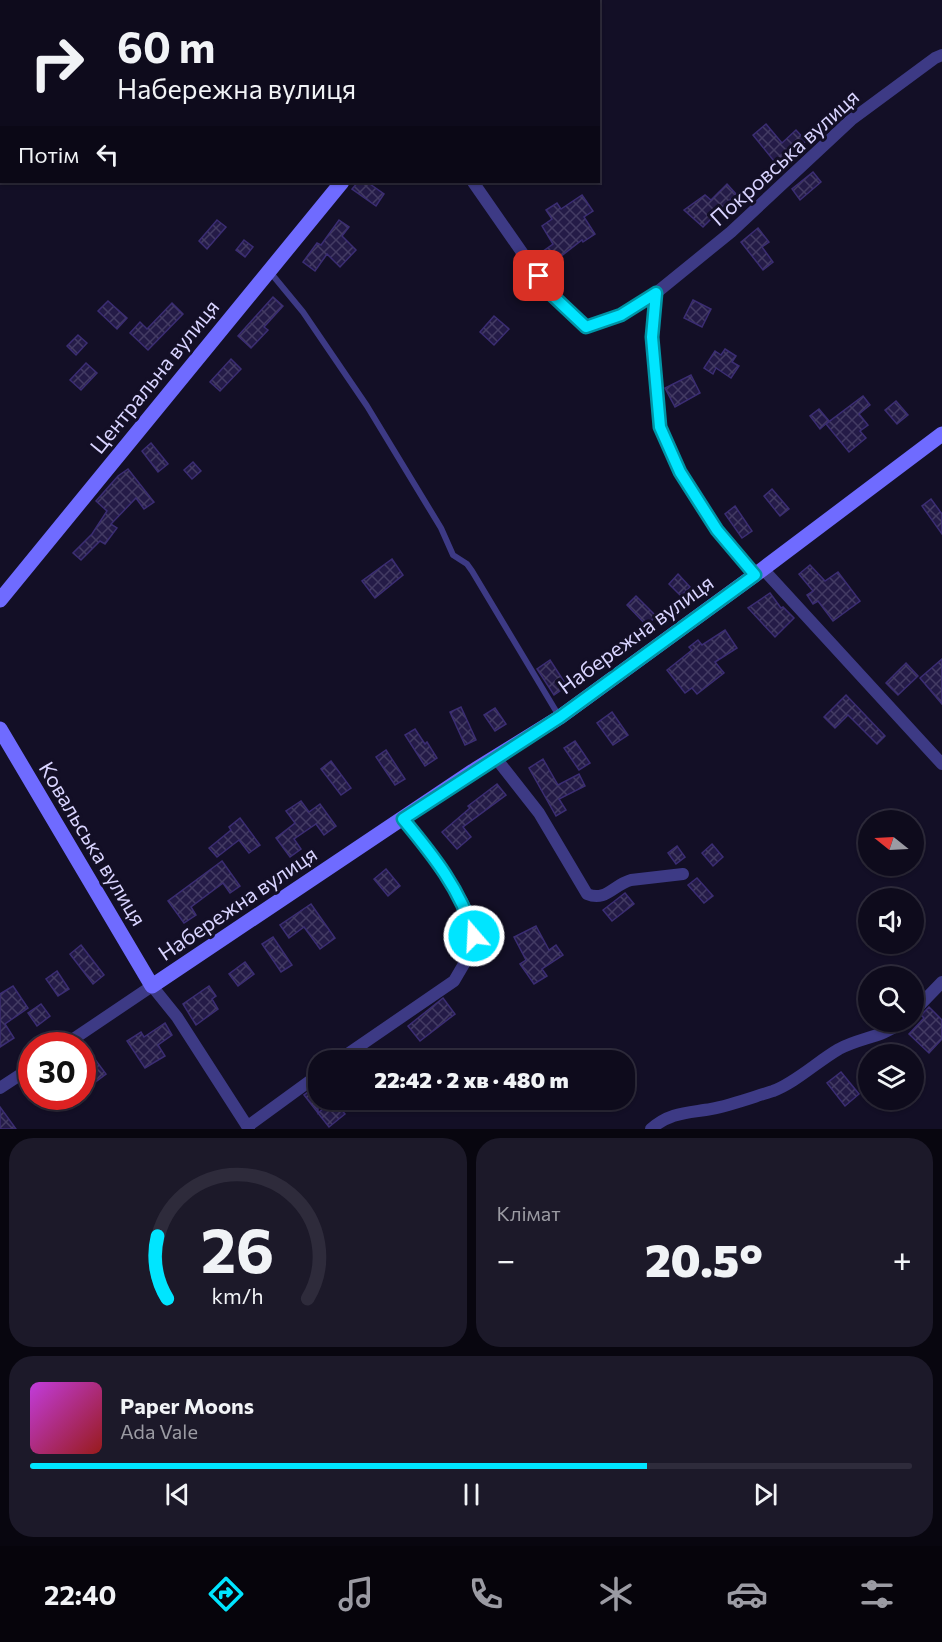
<!DOCTYPE html>
<html lang="uk">
<head>
<meta charset="utf-8">
<style>
  body { margin:0; font-family:Commissioner,sans-serif; background:#1c1929; color:#f1f3f6; height:100vh; display:flex; flex-direction:column; font-size:22px; white-space:nowrap }
  * { box-sizing:border-box; margin:0 }
  p { font-size:20px; color:#9b9ba3 }
  .icon { flex:none; width:33px; height:33px; fill:none; stroke:currentColor; stroke-width:2; stroke-linecap:round; stroke-linejoin:round }
  .map { position:relative; height:1129px; overflow:hidden }
  .panel { display:flex; flex-direction:column; gap:9px; padding:9px; background:#08060f; flex:1 }
  .panel>* { flex:none }
  .banner { position:absolute; left:0px; top:0px; width:600px; height:183px; box-shadow:0 2px 4px #0004,0 0 0 2px #2e2b3b; background:#0e0b1c; color:#f1f3f6; overflow:hidden }
  .needle { width:39px; rotate:288deg }
  .tools { position:absolute; left:858px; top:810px; display:grid; gap:12px }
  .tools a { display:grid; place-items:center; width:66px; height:66px; border-radius:50%; background:#0e0b1c; box-shadow:0 2px 4px #0004,0 0 0 2px #2e2b3b; font-size:30px }
  .speed { position:absolute; left:18px; top:1032px; display:flex; gap:12px; font-size:30px; font-weight:700; text-align:center }
  .speed>* { display:grid; place-content:center; width:78px; height:78px; border-radius:50%; background:#0e0b1c; box-shadow:0 2px 4px #0004,0 0 0 2px #2e2b3b; line-height:1 }
  .speed .limit { border:9px solid #d22; background:#fff; color:#111 }
  .pin { position:absolute; display:grid; place-items:center; width:51px; height:51px; color:#fff; margin:-26px; border-radius:12px; box-shadow:0 3px 9px #0006 }
  .me { position:absolute; width:66px; margin:-33px; rotate:341deg; stroke-linejoin:round; filter:drop-shadow(0 0 4px #0008) }
  .turn { display:flex; align-items:center; gap:21px; height:126px; padding:0 18px; font-size:27px }
  .turn .icon { width:78px; height:78px; stroke-width:2.5 }
  .turn b { display:block; font-size:42px; line-height:51px }
  .then { display:flex; align-items:center; height:57px; padding:0 18px; background:#0003; gap:12px; font-size:22px }
  .big { font-size:45px; font-weight:800; line-height:1.1 }
  .panel .card { flex:1; display:flex; flex-direction:column; justify-content:center; gap:9px; min-width:0; padding:0 21px; border-radius:24px; background:#1c1929 }
  .panel .dial { align-items:center; gap:0 }
  .dial svg { height:156px; overflow:visible; fill:none; stroke:#2e2b3b; stroke-width:7; stroke-linecap:round; text-anchor:middle }
  .dial text { fill:#f1f3f6; stroke:none }
  .song { display:flex; align-items:center; gap:18px }
  .cover { width:72px; height:72px; border-radius:9px; background:linear-gradient(135deg,hsl(290 70% 55%),hsl(0 70% 35%)) }
  .played { height:6px; border-radius:3px; background:linear-gradient(90deg,#00e5ff 70%,#2e2b3b 70%) }
  .keys { display:flex; justify-content:space-around; direction:ltr }
  .heat { display:flex; justify-content:space-between; align-items:center; font-size:33px; direction:ltr }
  .panel .tiles { flex:1; display:grid; gap:9px; grid-template-columns:1fr 1fr }
  .card:last-child { grid-column:span 2 }
  .trip { position:absolute; left:308px; top:1050px; width:327px; height:60px; border-radius:24px; background:#0e0b1c; box-shadow:0 2px 4px #0004,0 0 0 2px #2e2b3b; font-weight:800; line-height:60px; text-align:center }
  .dock { display:flex; height:96px; justify-content:space-around; align-items:center; background:#06040b; color:#9b9ba3 }
  .dock .icon { width:42px; height:42px }
  .dock .current { color:#00e5ff }
  .dock b { font-size:27px; color:#f1f3f6 }
  .map>svg:first-child { display:block }
  .building { fill:url(#building-cross-hatch); stroke:#3b2d73; stroke-width:1.5 }
  .lines { fill:none; stroke-linecap:round; stroke-linejoin:round }
  .lane { stroke:#3d3a85; stroke-width:6 }
  .street { stroke:#3d3a85; stroke-width:12 }
  .secondary { stroke:#6f6bff; stroke-width:15 }
  .route-casing { stroke:#0095a6; stroke-width:15 }
  .route { stroke:#00e5ff; stroke-width:10 }
  .labels { text-anchor:middle; stroke-width:6; stroke-linejoin:round; paint-order:stroke }
  .street-label { font-size:21px; fill:#d9d4ff; stroke:#130f26 }
</style>
</head>
<body>
<div class="map">
<svg width="942" height="1129" viewBox="0 0 942 1129">
  <defs>
    <pattern id="building-cross-hatch" width="8" height="8" patternUnits="userSpaceOnUse" patternTransform="scale(1.5)"><rect width="8" height="8" fill="#241b47"/><path d="M0 0l8 8M0 8l8-8" fill="none" stroke="#433b63"/></pattern>
  </defs>
  <rect width="100%" height="100%" fill="#130f26"/>
  <g class="building">
    <path d="M766 124 782 143 796 130 806 141 778 166 753 135Z"/>
    <path d="M813 172 821 182 800 200 792 189Z"/>
    <path d="M358 182H367L384 194 376 206 352 189Z"/>
    <path d="M727 184 736 194 703 227 684 210 705 195 711 200Z"/>
    <path d="M582 195 593 211 584 217 595 234 583 242 582 240 551 264 542 252 553 244 542 226 552 219 546 210 557 203 561 209Z"/>
    <path d="M217 220 226 227 207 249 199 241Z"/>
    <path d="M339 220 349 227 342 236 356 250 340 267 327 254 315 271 303 262 317 243 321 245Z"/>
    <path d="M758 228 769 242 762 247 773 262 763 270 741 242Z"/>
    <path d="M244 240 253 247 245 257 236 250Z"/>
    <path d="M273 297 283 306 264 327 268 330 251 348 238 336Z"/>
    <path d="M693 300 711 309 702 327 684 318Z"/>
    <path d="M108 301 127 318 117 329 98 311Z"/>
    <path d="M172 303 183 314 148 350 130 333 140 322 147 329Z"/>
    <path d="M494 316 509 329 494 345 480 332Z"/>
    <path d="M78 335 87 343 76 355 67 346Z"/>
    <path d="M725 349 736 356 732 362 739 366 731 378 716 368 713 374 704 368 715 351 721 355Z"/>
    <path d="M231 359 241 369 220 391 210 382Z"/>
    <path d="M86 363 97 373 81 390 70 380Z"/>
    <path d="M691 375 700 393 675 407 665 388Z"/>
    <path d="M863 396 870 405 859 414 868 425 860 431 866 438 849 452 826 424Z"/>
    <path d="M896 401 908 415 897 424 885 410Z"/>
    <path d="M819 409 829 421 820 429 810 416Z"/>
    <path d="M151 443 168 464 158 472 142 451Z"/>
    <path d="M193 462 201 471 192 479 184 470Z"/>
    <path d="M128 469 154 502 144 509 136 498 111 524 117 528 105 544 100 541 81 560 73 553 92 534 107 511 96 501 118 476Z"/>
    <path d="M772 489 789 509 780 516 764 496Z"/>
    <path d="M931 499 942 514V534L922 506Z"/>
    <path d="M735 506 752 531 742 538 725 514Z"/>
    <path d="M392 559 403 575 375 598 362 581Z"/>
    <path d="M810 565 825 581 838 572 860 601 833 621 818 601 813 604 807 595 813 591 799 574Z"/>
    <path d="M678 574 690 587 681 596 669 584Z"/>
    <path d="M770 593 781 608 783 607 794 618 775 637 748 608Z"/>
    <path d="M636 596 656 616 647 626 627 605Z"/>
    <path d="M725 630 737 648 715 662 724 673 697 694 692 688 685 693 667 670 692 650 689 647 698 640 702 645Z"/>
    <path d="M942 659V704L920 678Z"/>
    <path d="M550 660 567 686 554 695 537 669Z"/>
    <path d="M906 663 918 676 898 695 886 683Z"/>
    <path d="M846 695 885 736 877 744 848 715 835 728 824 717Z"/>
    <path d="M461 707 476 740 465 745 450 712Z"/>
    <path d="M495 708 506 724 495 731 484 715Z"/>
    <path d="M612 712 628 735 613 745 597 723Z"/>
    <path d="M415 729 425 744 427 742 437 758 425 766 405 735Z"/>
    <path d="M575 741 590 763 579 770 564 748Z"/>
    <path d="M386 750 405 779 395 785 376 757Z"/>
    <path d="M543 759 558 785 579 774 585 786 559 799 566 810 556 816 529 768Z"/>
    <path d="M331 761 351 788 341 795 321 769Z"/>
    <path d="M497 784 506 795 463 827 471 837 457 849 442 832 470 808 468 806Z"/>
    <path d="M301 801 309 812 320 804 336 826 324 835 316 824 294 839 301 849 290 857 276 838 295 823 286 811Z"/>
    <path d="M240 818 260 845 249 853 239 840 217 857 209 848 231 830 229 827Z"/>
    <path d="M712 844 723 857 713 866 702 853Z"/>
    <path d="M677 846 685 857 676 864 668 853Z"/>
    <path d="M222 861 240 886 230 893 223 883 191 907 196 915 184 923 168 901Z"/>
    <path d="M386 869 400 886 388 896 374 879Z"/>
    <path d="M697 878 713 896 704 903 688 885Z"/>
    <path d="M625 893 634 904 612 921 603 910Z"/>
    <path d="M311 904 335 938 320 949 304 927 289 938 280 925Z"/>
    <path d="M536 926 549 950 556 945 563 955 542 969 547 976 534 984 520 964 526 960 514 937Z"/>
    <path d="M273 937 292 965 281 972 262 944Z"/>
    <path d="M81 945 104 975 93 984 70 954Z"/>
    <path d="M245 962 254 974 238 986 229 974Z"/>
    <path d="M57 971 69 989 58 996 46 979Z"/>
    <path d="M13 986 28 1008 5 1024 14 1038 0 1047V994Z"/>
    <path d="M209 986 216 996 212 999 218 1009 196 1025 183 1004Z"/>
    <path d="M443 998 455 1014 420 1041 408 1026Z"/>
    <path d="M41 1004 50 1016 37 1026 28 1013Z"/>
    <path d="M929 1007 942 1020V1039L929 1053 909 1034 924 1018 921 1015Z"/>
    <path d="M165 1023 172 1035 158 1045 165 1056 145 1068 127 1041 141 1032 144 1037Z"/>
    <path d="M94 1058 106 1074 82 1092V1066Z"/>
    <path d="M841 1072 859 1094 845 1106 827 1083Z"/>
    <path d="M318 1085V1113L333 1100 345 1114 329 1127 318 1113 304 1095Z"/>
    <path d="M0 1107 16 1129H0Z"/>
  </g>
  <g class="lines">
    <path class="lane" d="M270 272 303 312 367 406 441 528 453 555 467 564 472 571 559 716"/>
    <g class="street">
      <path d="M335 0 337 2"/>
      <path d="M473 182 551 294 586 327 621 315 656 293 731 232 851 120 935 58 942 55"/>
      <path d="M656 293 652 337 660 427 680 472 717 530 755 575"/>
      <path d="M763 569 942 764"/>
      <path d="M495 757 539 813 587 894C606 902 613 885 631 880L683 874"/>
      <path d="M914 1011 942 982"/>
      <path d="M63 1046 152 986 177 1017 249 1129"/>
      <path d="M339 1060 454 981 471 952 474 936 469 916 462 901 425 846 403 819"/>
      <path d="M0 1088 32 1067"/>
      <path d="M248 1126 318 1075"/>
      <path d="M651 1129C670 1112 688 1113 711 1109 732 1105 753 1097 773 1091 795 1083 818 1061 839 1049 862 1037 881 1038 902 1022"/>
    </g>
    <g class="secondary">
      <path d="M451 2 452 0"/>
      <path d="M0 600 342 182"/>
      <path d="M0 729 152 986 473 771 560 717 763 569 942 434"/>
    </g>
  </g>
  <g class="lines">
    <g class="route-casing">
      <path id="route" d="M474 936C462 891 432 854 403 819L560 717 755 575 717 530 680 472 660 427 652 337 656 293 621 315 586 327 551 294 539 276"/>
    </g>
    <use href="#route" class="route"/>
  </g>
  <g class="labels">
    <g class="street-label">
      <text transform="translate(785 158) rotate(-42)" y="7">Покровська вулиця</text>
      <text transform="translate(155 377) rotate(-51)" y="7">Центральна вулиця</text>
      <text transform="translate(636 635) rotate(-36)" y="7">Набережна вулиця</text>
      <text transform="translate(92 844) rotate(59)" y="7">Ковальська вулиця</text>
      <text transform="translate(238 904) rotate(-34)" y="7">Набережна вулиця</text>
    </g>
  </g>
</svg>
<div class="tools">
<a><svg class="needle" viewBox="-14 -14 28 28"><path d="M0-13l5 13h-10z" fill="#e53935"/><path d="M0 13l5-13h-10z" fill="#9b9ba3"/></svg></a>
<a><svg class="icon" aria-label="sound" viewBox="0 0 24 24"><path d="M4 9h4l5-4v14l-5-4H4zM17 9q2 3 0 6"/></svg></a>
<a><svg class="icon" aria-label="search" viewBox="0 0 24 24"><circle cx="10" cy="10" r="6"/><path d="M15 15l6 6"/></svg></a>
<a><svg class="icon" aria-label="layers" viewBox="0 0 24 24"><path d="M12 4l9 5-9 5-9-5zM3 14l9 5 9-5"/></svg></a>
</div>
<div class="speed"><div class="limit">30</div></div>
<div class="pin" style="left:539px;top:276px;background:#d93025"><svg class="icon" aria-label="arrive" viewBox="0 0 24 24"><path d="M6 21V4h12l-3 4 3 4H6"/></svg></div>
<svg class="me" style="left:474px;top:936px" viewBox="-20 -20 40 40"><circle r="17" fill="#00e5ff" stroke="#fff" stroke-width="3"/><path d="M0-11L8 9 0 5-8 9z" fill="#fff"/></svg>
<div class="trip">22:42 · 2 хв · 480 m</div>
<div class="banner">
<div class="turn"><svg class="icon" aria-label="right" viewBox="0 0 24 24"><path d="M7 20v-9h11M14 6l5 5-5 5"/></svg><div><b>60 m</b>Набережна вулиця</div></div>
<div class="then">Потім<svg class="icon" aria-label="left" viewBox="0 0 24 24"><path d="M17 20v-9H6M10 6l-5 5 5 5"/></svg></div>
</div>
</div>
<section class="panel">
<div class="tiles">
<div class="card dial"><svg viewBox="0 0 100 80">
<path d="M14 69A42 42 0 1 1 86 69"/>
<path d="M14 69A42 42 0 0 1 9 37" stroke="#00e5ff"/>
<text x="50" y="56" font-size="32" font-weight="700">26</text>
<text x="50" y="72" font-size="11">km/h</text>
</svg></div>
<div class="card"><p>Клімат</p>
<div class="heat"><a>−</a><b class="big">20.5°</b><a>+</a></div>
</div>
<div class="card">
<div class="song"><i class="cover"></i><div><b>Paper Moons</b><p>Ada Vale</p></div></div>
<div class="played"></div>
<div class="keys"><svg class="icon" aria-label="previous" viewBox="0 0 24 24"><path d="M18 5L8 12l10 7zM5 5v14"/></svg><svg class="icon" aria-label="pause" viewBox="0 0 24 24"><path d="M8 5v14M16 5v14"/></svg><svg class="icon" aria-label="next" viewBox="0 0 24 24"><path d="M6 5l10 7-10 7zM19 5v14"/></svg></div>
</div>
</div>
</section>
<nav class="dock">
<b>22:40</b>
<svg class="icon current" aria-label="directions" viewBox="0 0 24 24"><path d="M12 3l9 9-9 9-9-9zM9 14v-3h6M13 9l2 2-2 2"/></svg>
<svg class="icon" aria-label="music" viewBox="0 0 24 24"><path d="M9 18V5l10-2v13"/><circle cx="6" cy="18" r="3"/><circle cx="16" cy="16" r="3"/></svg>
<svg class="icon" aria-label="phone" viewBox="0 0 24 24"><path d="M5 4h4l2 5-3 2q2 4 5 5l2-3 5 2v4C11 20 4 13 5 4z"/></svg>
<svg class="icon" aria-label="climate" viewBox="0 0 24 24"><path d="M12 3v18M4 7l16 10M4 17L20 7"/></svg>
<svg class="icon" aria-label="car" viewBox="0 0 24 24"><path d="M5 17H2v-5l4-1 3-4h7l3 4 3 1v5h-3M9 17h6M6 11h13"/><circle cx="7" cy="17" r="2"/><circle cx="17" cy="17" r="2"/></svg>
<svg class="icon" aria-label="filters" viewBox="0 0 24 24"><path d="M4 7h16M4 17h16"/><circle cx="9" cy="7" r="2"/><circle cx="15" cy="17" r="2"/></svg>
</nav>
</body>
</html>
